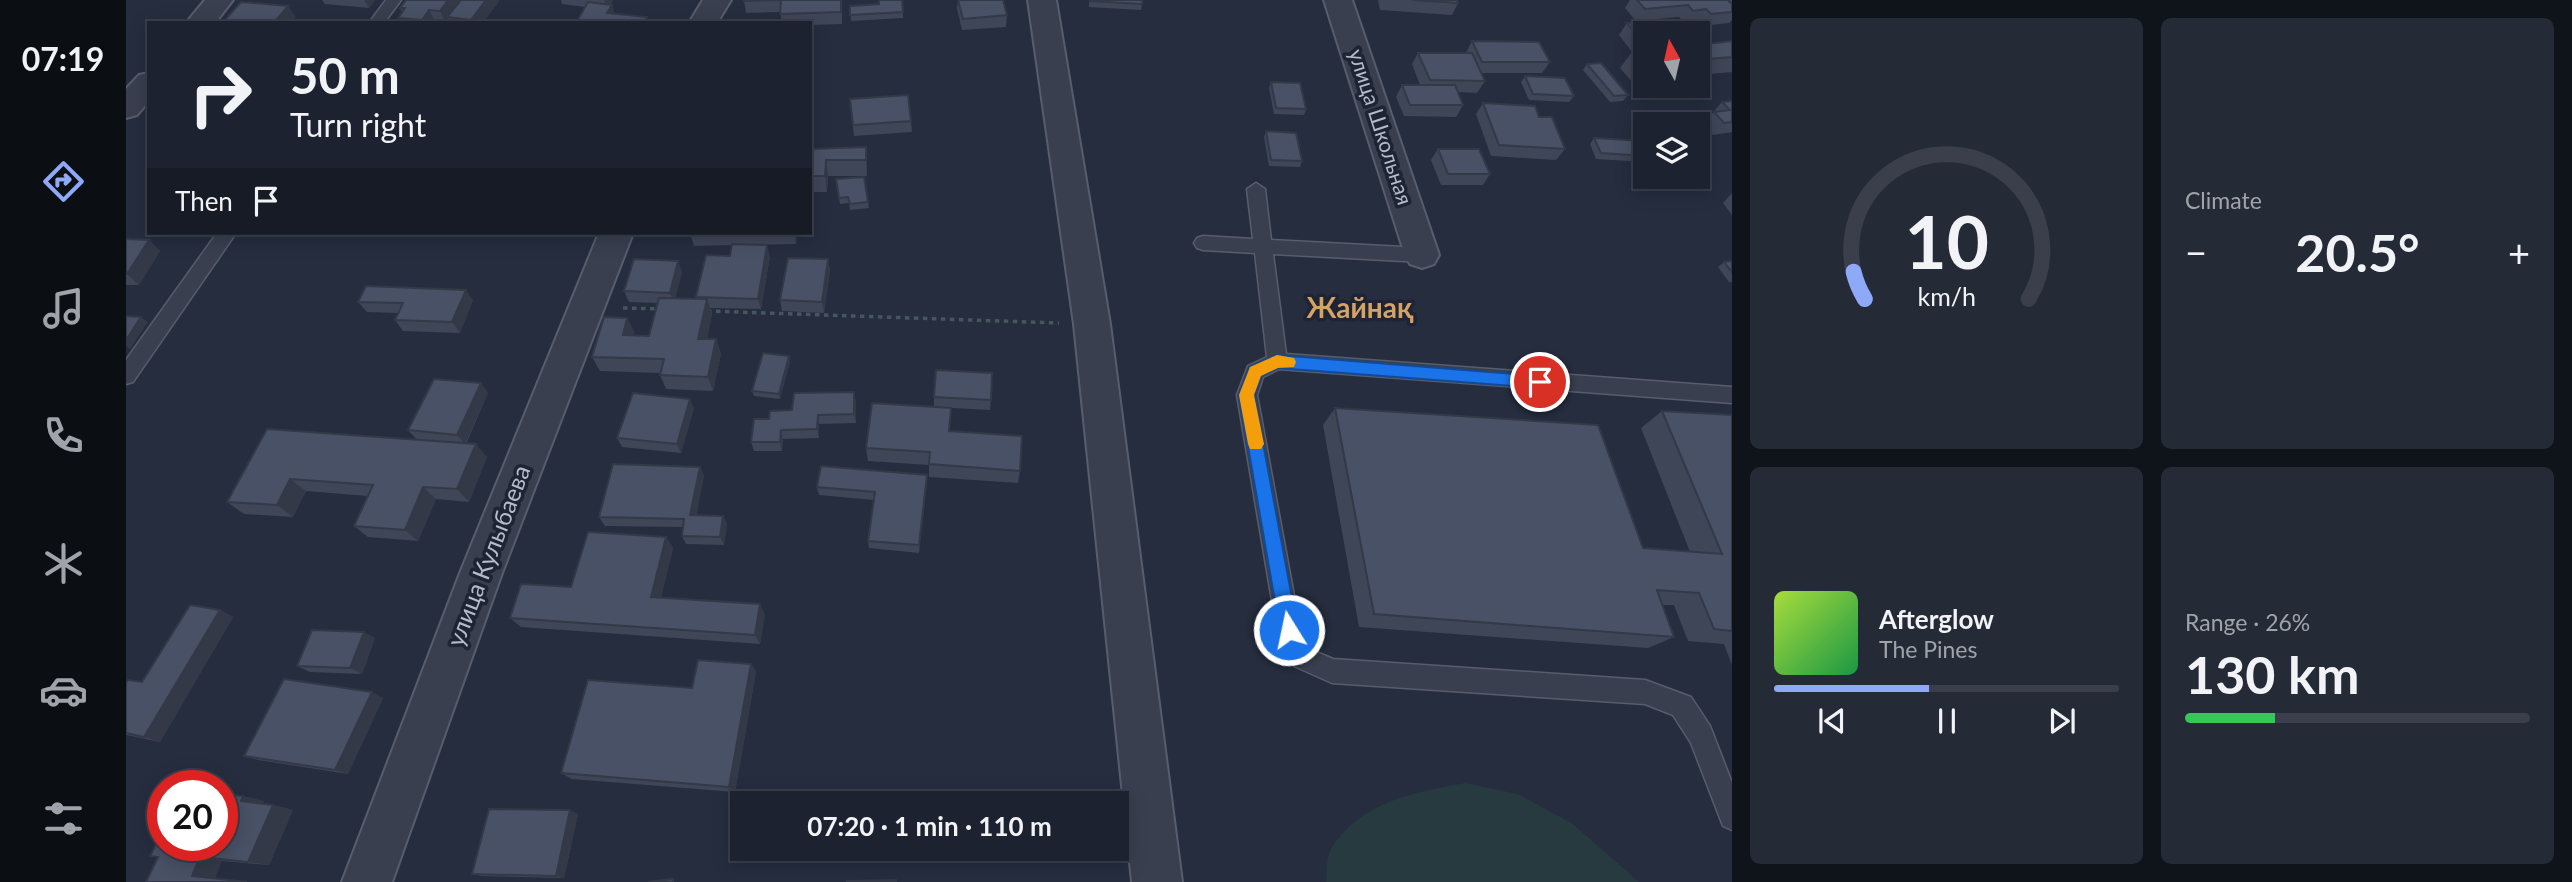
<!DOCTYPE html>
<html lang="en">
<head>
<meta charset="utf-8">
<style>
  body { margin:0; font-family:Lato,sans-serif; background:#252a37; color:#f1f3f6; height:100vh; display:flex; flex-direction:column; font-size:26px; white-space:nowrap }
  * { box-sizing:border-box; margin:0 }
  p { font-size:23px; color:#a0a4aa }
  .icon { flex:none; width:38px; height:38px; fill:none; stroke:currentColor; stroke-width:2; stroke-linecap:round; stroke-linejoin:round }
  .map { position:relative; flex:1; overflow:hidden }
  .drawer { display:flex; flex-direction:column; gap:18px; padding:18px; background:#0f131a; width:840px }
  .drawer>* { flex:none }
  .banner { position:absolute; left:21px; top:21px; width:665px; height:214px; border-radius:0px; box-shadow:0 4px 18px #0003,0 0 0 2px #3a3f4b; background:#1c222f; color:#f1f3f6; overflow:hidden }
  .needle { width:46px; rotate:352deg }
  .controls { position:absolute; left:1507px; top:21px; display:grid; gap:14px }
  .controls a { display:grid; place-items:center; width:77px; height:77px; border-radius:0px; background:#1c222f; box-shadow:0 4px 18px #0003,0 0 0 2px #3a3f4b; font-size:35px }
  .speed { position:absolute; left:21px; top:770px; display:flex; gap:14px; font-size:35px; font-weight:700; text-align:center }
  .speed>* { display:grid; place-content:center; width:91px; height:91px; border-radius:50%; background:#1c222f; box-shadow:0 4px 18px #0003,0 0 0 2px #3a3f4b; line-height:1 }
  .speed .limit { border:10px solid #d22; background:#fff; color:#111 }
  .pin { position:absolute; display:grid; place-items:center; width:60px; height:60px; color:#fff; margin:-30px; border:4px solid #fff; border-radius:50%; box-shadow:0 2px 7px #0007 }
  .me { position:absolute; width:77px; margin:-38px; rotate:350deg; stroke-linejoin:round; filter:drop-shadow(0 0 5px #0008) }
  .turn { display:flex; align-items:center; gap:24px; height:147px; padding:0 28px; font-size:32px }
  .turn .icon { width:91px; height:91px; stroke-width:2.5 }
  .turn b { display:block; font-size:49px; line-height:60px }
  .then { display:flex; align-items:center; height:66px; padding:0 28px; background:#0003; gap:14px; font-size:26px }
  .big { font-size:52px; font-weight:700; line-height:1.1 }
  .drawer .widget { flex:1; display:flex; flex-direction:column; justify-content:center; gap:10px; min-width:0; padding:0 24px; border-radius:10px; background:#252a37 }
  .drawer .dial { align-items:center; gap:0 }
  .dial svg { height:182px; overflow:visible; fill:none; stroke:#3a3f4b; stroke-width:7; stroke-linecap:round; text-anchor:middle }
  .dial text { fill:#f1f3f6; stroke:none }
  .song { display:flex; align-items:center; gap:21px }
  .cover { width:84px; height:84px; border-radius:10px; background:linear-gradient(135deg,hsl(80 70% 55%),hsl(140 70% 35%)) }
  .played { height:7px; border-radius:4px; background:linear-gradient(90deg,#8da9f7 45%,#3a3f4b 45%) }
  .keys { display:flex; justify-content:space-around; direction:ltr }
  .heat { display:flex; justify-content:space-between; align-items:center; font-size:38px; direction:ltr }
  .charge { height:10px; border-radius:5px; background:linear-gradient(90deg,#34c759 26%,#3a3f4b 0) }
  .drawer .tiles { flex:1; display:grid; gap:18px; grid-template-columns:repeat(2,1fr) }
  .trip { position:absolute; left:604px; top:791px; width:399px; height:70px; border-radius:0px; background:#1c222f; box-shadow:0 4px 18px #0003,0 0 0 2px #3a3f4b; font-weight:700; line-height:70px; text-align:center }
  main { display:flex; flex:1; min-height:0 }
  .dock { display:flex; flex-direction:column; width:126px; justify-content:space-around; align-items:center; background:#0b0e13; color:#a0a4aa }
  .dock .icon { width:49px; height:49px }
  .dock .on { color:#8da9f7 }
  .dock b { font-size:32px; color:#f1f3f6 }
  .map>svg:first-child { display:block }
  .green { fill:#273a40 }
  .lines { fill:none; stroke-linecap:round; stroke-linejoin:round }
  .lane-casing { stroke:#575d6d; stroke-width:3 }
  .street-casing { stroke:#575d6d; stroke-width:4 }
  .path { stroke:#45575d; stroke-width:3.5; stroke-dasharray:4.5 4.5; stroke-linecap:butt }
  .lane { fill:#393f4f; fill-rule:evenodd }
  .street { fill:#393f4f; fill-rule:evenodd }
  .wall { fill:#3f4658 }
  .shaded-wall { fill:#333947 }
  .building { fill:#495166; stroke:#333947; stroke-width:2 }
  .route { fill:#1a73e8; stroke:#114b97; stroke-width:2 }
  .slow { fill:#f59e0b }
  .labels { text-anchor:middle; stroke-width:7; stroke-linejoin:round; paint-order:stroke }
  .far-street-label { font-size:21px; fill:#b5bbca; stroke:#1e2434 }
  .street-label { font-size:24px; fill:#b5bbca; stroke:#1e2434 }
  .quarter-label { font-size:28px; font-weight:bold; fill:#d4a366; stroke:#1e2434 }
</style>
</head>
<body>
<main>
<nav class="dock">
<b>07:19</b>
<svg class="icon on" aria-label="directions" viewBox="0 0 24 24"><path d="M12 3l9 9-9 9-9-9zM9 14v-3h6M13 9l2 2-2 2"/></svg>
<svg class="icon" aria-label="music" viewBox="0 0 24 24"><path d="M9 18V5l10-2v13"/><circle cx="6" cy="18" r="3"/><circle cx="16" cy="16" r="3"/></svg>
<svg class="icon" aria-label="phone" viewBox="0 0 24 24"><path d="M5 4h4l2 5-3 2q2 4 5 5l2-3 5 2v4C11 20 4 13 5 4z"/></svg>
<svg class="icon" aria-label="climate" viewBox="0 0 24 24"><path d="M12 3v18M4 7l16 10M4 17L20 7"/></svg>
<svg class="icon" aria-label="car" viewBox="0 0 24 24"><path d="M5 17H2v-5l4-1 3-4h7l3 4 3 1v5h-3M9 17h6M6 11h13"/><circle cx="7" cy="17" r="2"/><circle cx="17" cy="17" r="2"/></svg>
<svg class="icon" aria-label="filters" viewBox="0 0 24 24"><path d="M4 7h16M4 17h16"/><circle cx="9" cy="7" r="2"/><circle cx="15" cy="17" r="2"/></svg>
</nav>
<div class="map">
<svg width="1606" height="882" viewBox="0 0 1606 882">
  <rect width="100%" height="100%" fill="#252d3f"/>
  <path class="green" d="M1339 783 1392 794 1447 824 1513 882H1200C1201 872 1200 858 1205 849 1233 802 1289 792 1339 783Z"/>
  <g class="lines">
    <g class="lane-casing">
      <g id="lane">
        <path d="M260 0H275L258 23H243Z"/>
        <path d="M1130 183 1139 189 1145 240 1296 248 1302 250 1305 255 1302 260 1296 262 1147 254 1160 354 1606 387V403L1153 369 1137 377 1131 395 1174 628 1186 650 1207 659 1519 680 1565 697 1584 726 1606 783V830L1597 826 1565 743 1547 715 1519 704 1206 683 1168 666 1151 630 1111 395 1122 366 1141 357 1129 253 1077 250 1071 248 1068 243 1071 238 1077 236 1127 239 1121 189Z"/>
        <path d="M91 233H110L7 382 0 384V360Z"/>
      </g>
    </g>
    <g class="street-casing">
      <g id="street">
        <path d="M79 0H107L89 23H60Z"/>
        <path d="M577 0H605L591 23H563Z"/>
        <path d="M902 0H930L984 324 1056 882H1006L948 324Z"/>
        <path d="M1198 0H1226L1313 255 1308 264 1296 268 1284 264 1279 255Z"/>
        <path d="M23 73V101L11 115 0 118V89L13 75Z"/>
        <path d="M473 233H507L376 573 266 882H216L334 573Z"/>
      </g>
    </g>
    <g class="path">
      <path d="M497 308 534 309"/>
      <path d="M581 311 933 323"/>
    </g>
    <use href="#lane" class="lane"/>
    <use href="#street" class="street"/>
  </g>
  <g class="wall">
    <path d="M196 0H249L243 8 199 4Z"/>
    <path d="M435 0H487L484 4 489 14 523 23H452L451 21 459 7 436 4Z"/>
    <path d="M618 0H716V24L684 25V23H656L654 12 620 13Z"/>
    <path d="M832 0H877L881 15 880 27 836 30 831 8Z"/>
    <path d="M963 0H1016V4L1015 10 963 7Z"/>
    <path d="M1252 0H1331L1332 3 1326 15 1254 10Z"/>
    <path d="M1504 0H1606V20L1603 23 1575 26 1571 21 1558 22 1553 17 1510 21 1499 8Z"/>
    <path d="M373 1 357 23H324L322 19 320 23H275L272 18 276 12 274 8Z"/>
    <path d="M724 6 777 12V18L725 21Z"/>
    <path d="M1501 23 1519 33V81L1507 83 1494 68 1506 52 1493 35Z"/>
    <path d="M1346 41 1424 62 1416 73H1355L1359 81 1351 93 1332 92 1337 105 1330 117 1278 116 1270 97 1276 85H1294L1286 64 1292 53H1340Z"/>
    <path d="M1606 41V72L1572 75V45Z"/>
    <path d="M1461 64 1502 95 1497 101 1484 102 1457 70Z"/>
    <path d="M1399 76 1448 96 1443 102 1403 100 1395 82Z"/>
    <path d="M1145 82 1180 109 1178 115 1148 114 1143 88Z"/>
    <path d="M724 99 785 121 786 132 728 136Z"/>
    <path d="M1606 101V132L1587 135 1577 124 1596 102Z"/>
    <path d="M1357 103 1413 117 1439 149 1430 160 1365 156 1350 114Z"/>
    <path d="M1140 131 1176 161 1174 167 1143 166 1138 137Z"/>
    <path d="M1468 138 1519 144V162L1470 159 1464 144Z"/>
    <path d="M740 147 741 176H702L701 192H684V149Z"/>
    <path d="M1312 149 1364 174 1357 185H1315L1305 160Z"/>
    <path d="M710 179 742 202 743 208 724 210 723 203 714 204Z"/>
    <path d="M1606 193V215L1597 203Z"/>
    <path d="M564 233H671L670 244 630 245 644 256 635 309 584 308 586 314 581 339H590L595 354 587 391 540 389 534 375V373L474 371 466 357 501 318 508 332 507 336H523L531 303 503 302 498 291 552 261 556 272 549 298 571 299 570 297 604 256 606 245 568 246Z"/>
    <path d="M0 239 23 240 34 251 13 285H0Z"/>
    <path d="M702 259 704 270 698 313 656 311 654 300Z"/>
    <path d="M1606 261V282H1603L1592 267 1598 262Z"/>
    <path d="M347 300 334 333 277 331 269 320 272 313 241 312 232 302Z"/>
    <path d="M664 361 654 399 628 396 626 391Z"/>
    <path d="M362 393 340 444 361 457 343 502 310 499 292 541 242 537 228 526 242 496 180 491 167 517 118 514 101 502 141 429 291 440 282 430Z"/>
    <path d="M808 397 865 400 864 410 808 407Z"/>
    <path d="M730 402V423L693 424V438L657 439 656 451H628L625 442 643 419 666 410Z"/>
    <path d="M568 408 555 453 496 447 491 438Z"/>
    <path d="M1209 408 1517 548 1564 552 1515 428 1536 411 1606 415V665L1598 644 1562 641 1548 605H1536L1548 637 1522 648 1233 627 1197 425Z"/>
    <path d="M824 431 894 471 892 483 803 477V465L742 461 740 448Z"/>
    <path d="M578 475 570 515 597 516 601 524 598 545 560 544 556 536 557 527 479 526 473 517Z"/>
    <path d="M801 475 793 553 743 548 742 541 748 500 693 495 691 487Z"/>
    <path d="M540 537 547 548 535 597 639 614 634 644 395 627 384 618 445 587Z"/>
    <path d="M94 610 107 617 34 742 0 735V682H16Z"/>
    <path d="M249 638 236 674 184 672 171 666Z"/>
    <path d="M625 664 630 672 609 792 446 779 435 773 566 688Z"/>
    <path d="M257 698 222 774 132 760 118 756Z"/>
    <path d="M138 801 137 804 147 805 167 810 143 865 96 861 20 882 32 857Z"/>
    <path d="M452 814 438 878 356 876 346 874Z"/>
  </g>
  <g class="shaded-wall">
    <path d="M238 0H249L243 8Z"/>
    <path d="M322 0H336L321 17 322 19 320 23 314 11Z"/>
    <path d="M360 0H373V1L357 23H346L345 20Z"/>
    <path d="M478 0H487L481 10Z"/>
    <path d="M486 5 490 16 481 13Z"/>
    <path d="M162 6 170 17 166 23H148Z"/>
    <path d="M303 10 309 22 297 23 296 20Z"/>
    <path d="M700 160 702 176 701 192 699 176Z"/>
    <path d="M668 233H671L670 244Z"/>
    <path d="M23 240 34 251 13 285 1 274Z"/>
    <path d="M641 245 644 256 635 309 632 299Z"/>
    <path d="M702 259 704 270 698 313 696 302Z"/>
    <path d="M552 261 556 272 548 303 544 293Z"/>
    <path d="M340 290 347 300 334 333 326 322Z"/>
    <path d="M581 299 586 314 578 353 572 339Z"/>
    <path d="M15 317 22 322 4 349 0 346V340Z"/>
    <path d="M501 318 508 332 504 350 497 335Z"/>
    <path d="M590 339 595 354 587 391 582 377Z"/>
    <path d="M663 356 664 361 654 399 653 394Z"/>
    <path d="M355 383 362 393 339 444 331 435Z"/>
    <path d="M728 392 730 402V423L728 414Z"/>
    <path d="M564 399 568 408 555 453 551 444Z"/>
    <path d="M692 415 693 424V438L691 429Z"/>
    <path d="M655 430 657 439 656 451 654 442Z"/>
    <path d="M350 444 361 457 343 502 331 489Z"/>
    <path d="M574 467 578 475 569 523 564 515Z"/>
    <path d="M801 475V483L793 553V545Z"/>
    <path d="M164 479 180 491 167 517 151 505Z"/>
    <path d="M297 487 310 499 292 541 279 530Z"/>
    <path d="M597 516 601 524 598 545 594 537Z"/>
    <path d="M540 537 547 548 533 607 525 597Z"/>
    <path d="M634 604 639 614 634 644 629 635Z"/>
    <path d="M94 610 107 617 34 742 18 737Z"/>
    <path d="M238 632 249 638 236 674 224 668Z"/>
    <path d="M625 664 630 672 609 792 603 787Z"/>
    <path d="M246 692 257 698 222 774 209 770Z"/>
    <path d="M117 796 138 801 136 807 115 801Z"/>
    <path d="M147 805 167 810 143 865 122 862Z"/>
    <path d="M444 810 452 814 438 878 430 876Z"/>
    <path d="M74 857 96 861 89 879 66 876Z"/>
  </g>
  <g class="building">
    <path d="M280 0H322L314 11 303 10 296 20 272 18 279 8H274Z"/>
    <path d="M335 0H360L345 20 321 17Z"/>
    <path d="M618 0H715V12L654 14 655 0 618 1Z"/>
    <path d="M753 0H776L777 12 724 15V6L753 4Z"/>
    <path d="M832 0H877L881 15 837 19Z"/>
    <path d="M964 0H1016V4L964 1Z"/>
    <path d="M1286 0H1331L1332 3Z"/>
    <path d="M1511 0H1602L1606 4V12L1585 14 1580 9 1567 11 1562 5 1519 9Z"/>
    <path d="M115 2 162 6 148 23H96Z"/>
    <path d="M462 2 486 5 481 13 521 17 518 23H466L451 21Z"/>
    <path d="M614 20 645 21V23H613Z"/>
    <path d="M1544 21 1555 33H1519V45L1501 23Z"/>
    <path d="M1346 41 1413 42 1424 62H1356Z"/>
    <path d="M1606 41V57L1572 60V45Z"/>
    <path d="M1519 50V65L1507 52Z"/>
    <path d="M1292 53H1346L1359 81 1304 80Z"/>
    <path d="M1475 63 1502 95 1488 96 1461 64Z"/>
    <path d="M1399 76 1439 78 1448 96 1407 94Z"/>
    <path d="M1145 82 1174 83 1180 109 1150 108Z"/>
    <path d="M1276 85H1329L1337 105H1284Z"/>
    <path d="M782 95 785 121 727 125 724 99Z"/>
    <path d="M1606 101V122L1598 123 1588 112 1604 110 1596 102Z"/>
    <path d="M1357 103 1409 106 1413 117H1426L1439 149 1373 145Z"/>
    <path d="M1140 131 1170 133 1176 161 1145 160Z"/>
    <path d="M1468 138 1517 141 1519 144V156L1475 153Z"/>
    <path d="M740 147V160H700L699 176H684V149Z"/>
    <path d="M1312 149H1353L1364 174H1322Z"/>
    <path d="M738 177 742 202 724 204 722 197 713 198 710 179Z"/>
    <path d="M0 239 23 240 1 274H0Z"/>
    <path d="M606 244 641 245 632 299 570 297 580 255 604 256Z"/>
    <path d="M662 258 702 259 696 302 654 300Z"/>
    <path d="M508 259 552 261 544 293 498 291Z"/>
    <path d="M1606 261V272L1598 262Z"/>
    <path d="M240 286 340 290 326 322 269 320 277 303 232 302Z"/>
    <path d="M533 298 581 299 572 339H590L582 377 534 375 538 359 466 357 478 317 501 318 497 335 523 336Z"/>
    <path d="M0 316 15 317 0 340Z"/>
    <path d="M637 353 663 356 653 394 626 391Z"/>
    <path d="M810 370 866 373 865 400 808 397Z"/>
    <path d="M308 379 355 383 331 435 282 430Z"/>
    <path d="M728 392V414L692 415 691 429 655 430 654 442H625L628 419H643L644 411 666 410 668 393Z"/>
    <path d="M507 393 564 399 551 444 491 438Z"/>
    <path d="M746 403 825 408 823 431 896 436 894 471 803 464 804 452 740 448Z"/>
    <path d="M1209 408 1472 425 1517 548 1596 554 1536 411 1606 415V631L1588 629 1573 593 1531 590 1548 637 1248 614Z"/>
    <path d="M141 429 350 444 331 489 297 487 279 530 228 526 247 485 164 479 151 505 101 502Z"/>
    <path d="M487 464 574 467 564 515 597 516 594 537 556 536 558 519 473 517Z"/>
    <path d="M695 466 801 475 793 545 742 541 749 492 691 487Z"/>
    <path d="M462 532 540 537 525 597 634 604 629 635 384 618 395 584 445 587Z"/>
    <path d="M64 605 94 610 18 737 0 733V682L2 680 16 682Z"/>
    <path d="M186 630 238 632 224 668 171 666Z"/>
    <path d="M572 660 625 664 603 787 435 773 462 680 566 688Z"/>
    <path d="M158 679 246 692 209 770 118 756Z"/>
    <path d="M96 794 117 796 115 801 147 805 122 862 74 857 66 876 121 882H20L32 857 24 856 37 830V845H96Z"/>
    <path d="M363 809 444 810 430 876 346 874Z"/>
    <path d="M547 879V882H522Z"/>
    <path d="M770 880V882H721V881Z"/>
  </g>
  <path class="route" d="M1151 355 1414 376 1422 382 1414 388 1152 368 1135 376 1128 395 1172 630 1170 636 1163 639 1157 636 1154 630 1113 395 1124 367Z"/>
  <path class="slow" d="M1151 355 1168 358 1170 362 1168 367 1152 368 1135 376 1128 395 1138 444 1135 449H1124L1122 444 1113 395 1124 367Z"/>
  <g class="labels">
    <g class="far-street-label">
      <text transform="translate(1254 127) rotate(72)" y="7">улица Школьная</text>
    </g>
    <g class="street-label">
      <text transform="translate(363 556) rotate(-69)" y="8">улица Кулыбаева</text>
    </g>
    <g class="quarter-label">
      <text x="1234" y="318">Жайнақ</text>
    </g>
  </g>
</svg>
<div class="controls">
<a><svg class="needle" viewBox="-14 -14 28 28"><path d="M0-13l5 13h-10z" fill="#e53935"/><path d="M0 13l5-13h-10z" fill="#a0a4aa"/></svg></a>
<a><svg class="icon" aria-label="layers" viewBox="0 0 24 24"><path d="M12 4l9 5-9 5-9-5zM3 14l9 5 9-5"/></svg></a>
</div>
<div class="speed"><div class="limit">20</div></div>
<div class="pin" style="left:1414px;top:382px;background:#d93025"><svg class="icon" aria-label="arrive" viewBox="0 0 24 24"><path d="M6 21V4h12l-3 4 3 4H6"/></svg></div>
<svg class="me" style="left:1163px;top:630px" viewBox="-20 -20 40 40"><circle r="17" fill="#1a73e8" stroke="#fff" stroke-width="3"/><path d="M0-11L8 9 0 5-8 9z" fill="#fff"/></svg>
<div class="trip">07:20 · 1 min · 110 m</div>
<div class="banner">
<div class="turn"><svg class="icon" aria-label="right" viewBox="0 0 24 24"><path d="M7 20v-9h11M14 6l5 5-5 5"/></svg><div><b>50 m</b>Turn right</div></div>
<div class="then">Then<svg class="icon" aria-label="arrive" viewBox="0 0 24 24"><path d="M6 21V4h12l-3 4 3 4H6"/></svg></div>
</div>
</div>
<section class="drawer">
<div class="tiles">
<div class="widget dial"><svg viewBox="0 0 100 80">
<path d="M14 69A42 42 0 1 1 86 69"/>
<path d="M14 69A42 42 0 0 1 9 57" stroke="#8da9f7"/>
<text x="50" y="56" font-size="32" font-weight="700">10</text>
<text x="50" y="72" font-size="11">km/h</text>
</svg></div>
<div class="widget"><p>Climate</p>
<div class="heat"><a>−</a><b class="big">20.5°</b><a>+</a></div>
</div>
<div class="widget">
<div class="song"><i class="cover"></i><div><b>Afterglow</b><p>The Pines</p></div></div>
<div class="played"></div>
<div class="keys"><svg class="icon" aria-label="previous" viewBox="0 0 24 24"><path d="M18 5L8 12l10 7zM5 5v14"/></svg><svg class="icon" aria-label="pause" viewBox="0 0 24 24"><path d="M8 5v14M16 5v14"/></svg><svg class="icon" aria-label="next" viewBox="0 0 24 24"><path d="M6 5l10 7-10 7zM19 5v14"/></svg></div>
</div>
<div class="widget"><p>Range · 26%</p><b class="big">130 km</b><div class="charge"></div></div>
</div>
</section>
</main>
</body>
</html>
